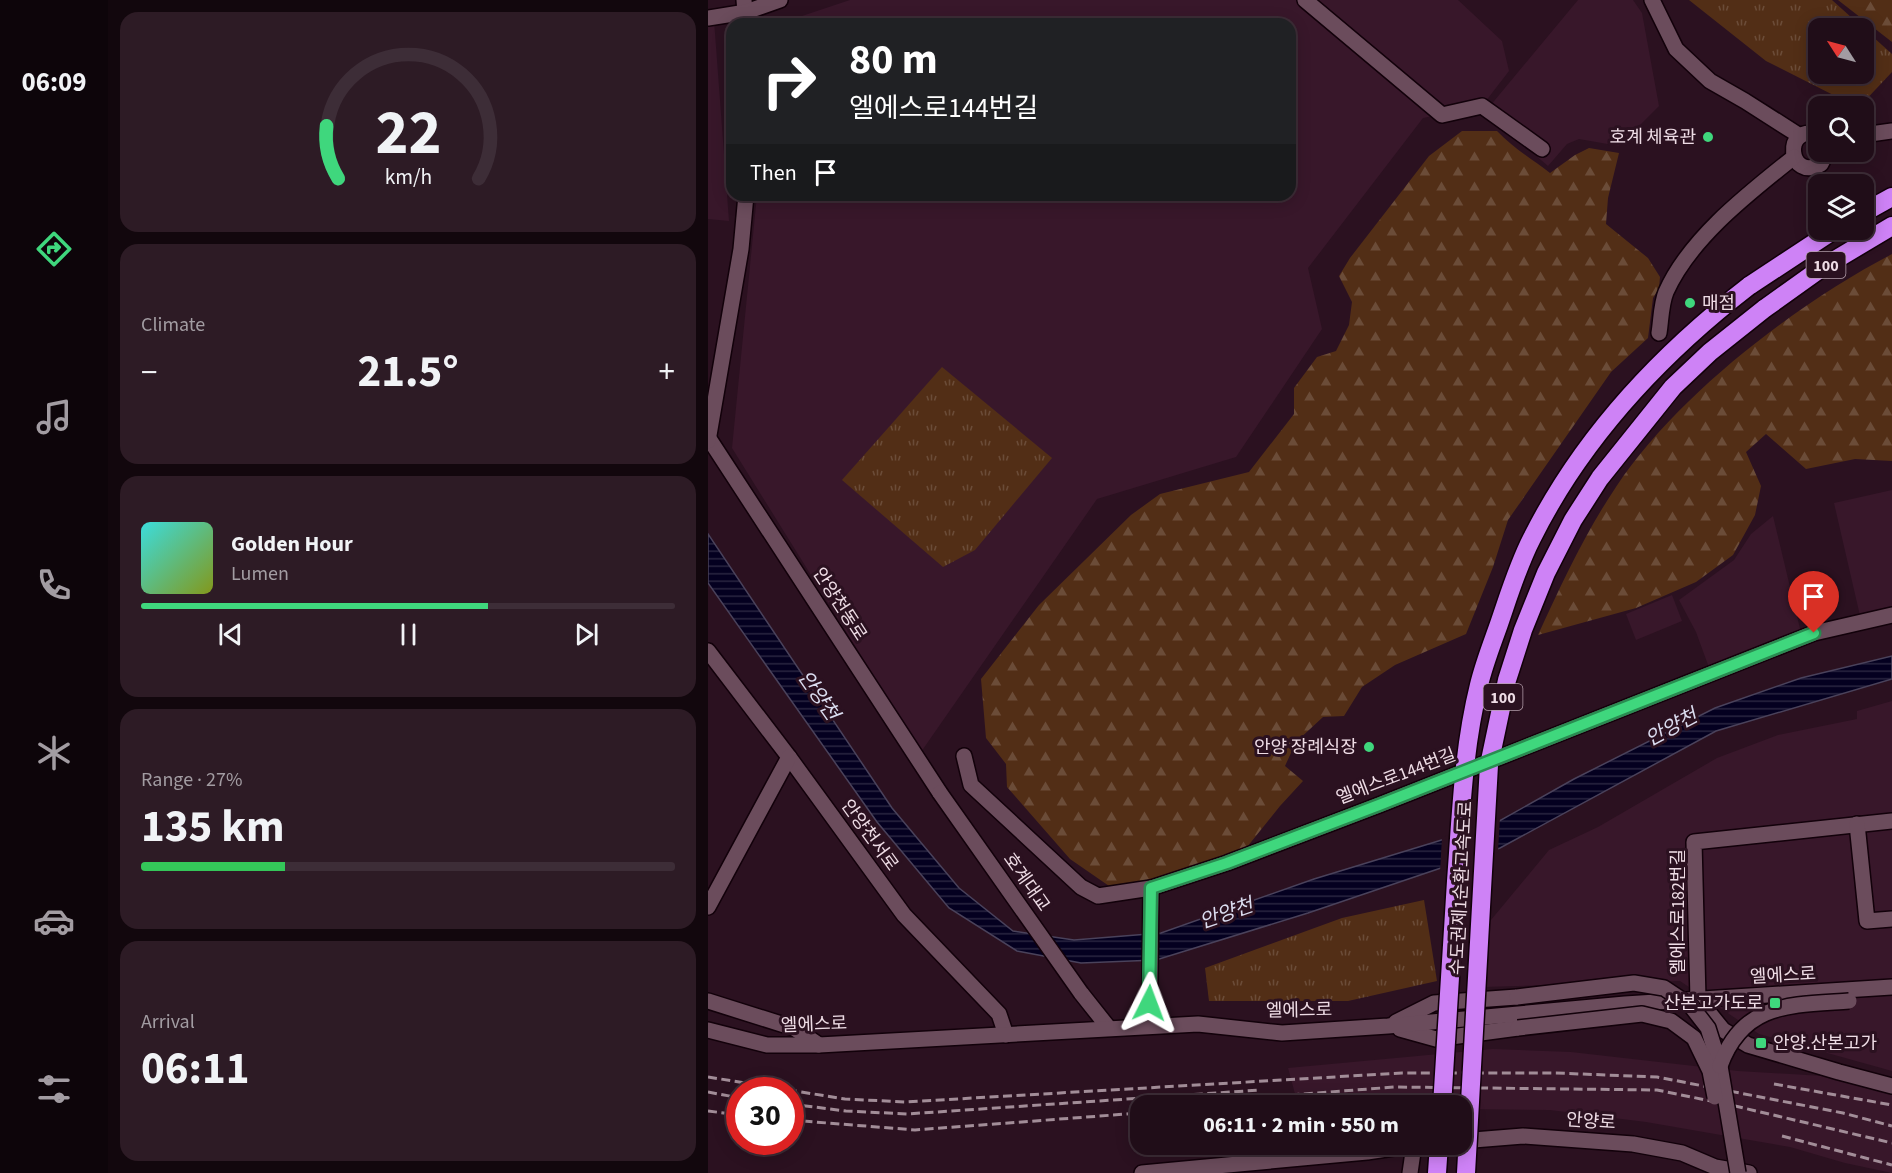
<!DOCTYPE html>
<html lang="en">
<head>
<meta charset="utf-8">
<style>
  body { margin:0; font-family:"Source Sans 3","Noto Sans KR",sans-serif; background:#2d1b25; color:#f1f3f6; height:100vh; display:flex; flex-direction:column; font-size:22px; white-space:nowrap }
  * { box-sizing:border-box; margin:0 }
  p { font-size:20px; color:#a29ca2 }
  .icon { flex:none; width:33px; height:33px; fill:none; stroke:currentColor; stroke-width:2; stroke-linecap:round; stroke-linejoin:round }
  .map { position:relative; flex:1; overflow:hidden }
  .side { display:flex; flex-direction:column; gap:12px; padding:12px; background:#12070d; width:600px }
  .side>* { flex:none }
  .hud { position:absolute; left:18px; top:18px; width:570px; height:183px; border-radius:18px; box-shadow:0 3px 15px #0003,0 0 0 2px #3d2d37; background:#202124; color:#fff; overflow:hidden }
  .needle { width:39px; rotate:306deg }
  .controls { position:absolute; left:1100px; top:18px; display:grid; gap:12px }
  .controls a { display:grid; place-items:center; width:66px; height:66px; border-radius:12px; background:#200d18; box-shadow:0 3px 15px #0003,0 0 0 2px #3d2d37; font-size:30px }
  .speed { position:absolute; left:18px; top:1077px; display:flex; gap:12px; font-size:30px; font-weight:700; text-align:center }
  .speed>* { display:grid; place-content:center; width:78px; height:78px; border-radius:50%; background:#200d18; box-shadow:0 3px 15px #0003,0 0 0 2px #3d2d37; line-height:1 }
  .speed .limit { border:9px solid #d22; background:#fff; color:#111 }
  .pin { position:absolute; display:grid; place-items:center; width:51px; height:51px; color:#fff; margin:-62px -26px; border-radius:50% 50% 50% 0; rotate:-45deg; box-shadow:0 0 6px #0007 }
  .pin .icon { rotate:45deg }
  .me { position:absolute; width:66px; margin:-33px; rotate:3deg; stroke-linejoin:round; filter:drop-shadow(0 0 4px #0008) }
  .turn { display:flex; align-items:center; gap:21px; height:126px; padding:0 24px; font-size:27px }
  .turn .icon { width:78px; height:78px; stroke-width:2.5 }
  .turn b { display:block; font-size:42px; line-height:51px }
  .then { display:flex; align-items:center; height:57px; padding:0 24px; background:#0003; gap:12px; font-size:22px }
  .big { font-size:45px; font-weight:700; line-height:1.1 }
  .side .tile { flex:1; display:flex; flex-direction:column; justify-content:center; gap:9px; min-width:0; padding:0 21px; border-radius:18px; background:#2d1b25 }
  .side .dial { align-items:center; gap:0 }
  .dial svg { height:156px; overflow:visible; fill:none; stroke:#3d2d37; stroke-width:7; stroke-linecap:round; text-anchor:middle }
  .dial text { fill:#f1f3f6; stroke:none }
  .song { display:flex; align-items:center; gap:18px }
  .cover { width:72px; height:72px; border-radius:9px; background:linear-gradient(135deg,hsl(180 70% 55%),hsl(70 70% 35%)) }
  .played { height:6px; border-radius:3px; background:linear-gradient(90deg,#3fd77d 65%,#3d2d37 65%) }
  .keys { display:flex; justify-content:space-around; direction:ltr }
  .heat { display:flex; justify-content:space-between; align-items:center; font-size:33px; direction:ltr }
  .charge { height:9px; border-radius:4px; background:linear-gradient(90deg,#34c759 27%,#3d2d37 0) }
  .trip { position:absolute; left:422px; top:1095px; width:342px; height:60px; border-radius:18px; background:#200d18; box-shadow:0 3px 15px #0003,0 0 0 2px #3d2d37; font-weight:700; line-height:60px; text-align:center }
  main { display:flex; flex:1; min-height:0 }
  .dock { display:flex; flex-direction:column; width:108px; justify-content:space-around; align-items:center; background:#0d050a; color:#a29ca2 }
  .dock .icon { width:42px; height:42px }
  .dock .active { color:#3fd77d }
  .dock b { font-size:27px; color:#f1f3f6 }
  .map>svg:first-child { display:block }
  .built { fill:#38172a }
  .grass { fill:url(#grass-tufts); fill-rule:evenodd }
  .forest { fill:url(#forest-firs) }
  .water { fill:url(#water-rules); stroke:#4a425b; stroke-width:1.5 }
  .pier { fill:#2b1120 }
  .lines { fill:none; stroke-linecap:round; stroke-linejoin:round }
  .minor-casing { stroke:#12010a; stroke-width:18 }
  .highway-casing { stroke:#12010a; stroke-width:21 }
  .minor { stroke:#6b4c5c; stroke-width:15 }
  .highway { stroke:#ce82f6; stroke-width:18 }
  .rail { stroke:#a28d98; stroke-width:3; stroke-dasharray:9 4.5; stroke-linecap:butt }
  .minor-bridge-casing { stroke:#12010a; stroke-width:18; stroke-linecap:butt }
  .highway-bridge-casing { stroke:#12010a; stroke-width:21; stroke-linecap:butt }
  .minor-bridge { stroke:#6b4c5c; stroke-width:15 }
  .highway-bridge { stroke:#ce82f6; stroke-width:18 }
  .route-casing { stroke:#298c51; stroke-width:15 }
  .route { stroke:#3fd77d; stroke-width:10 }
  .poi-dot { fill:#3fd77d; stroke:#2b1120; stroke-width:2 }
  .labels { text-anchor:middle; stroke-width:6; stroke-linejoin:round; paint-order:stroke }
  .shield { fill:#2b1120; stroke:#b49faa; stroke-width:1.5 }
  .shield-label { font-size:16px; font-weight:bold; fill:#eedce5 }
  .poi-label { font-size:18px; fill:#eedce5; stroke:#2b1120; text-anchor:end }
  .street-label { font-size:18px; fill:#eedce5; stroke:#2b1120 }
  .water-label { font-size:20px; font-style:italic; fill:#dadcef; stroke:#2b1120 }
</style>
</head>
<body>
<main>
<nav class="dock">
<b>06:09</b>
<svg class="icon active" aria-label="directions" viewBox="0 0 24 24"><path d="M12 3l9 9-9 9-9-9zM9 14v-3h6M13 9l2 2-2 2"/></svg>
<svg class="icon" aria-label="music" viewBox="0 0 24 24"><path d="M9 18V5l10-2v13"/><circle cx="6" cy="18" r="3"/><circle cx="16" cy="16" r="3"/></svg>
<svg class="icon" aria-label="phone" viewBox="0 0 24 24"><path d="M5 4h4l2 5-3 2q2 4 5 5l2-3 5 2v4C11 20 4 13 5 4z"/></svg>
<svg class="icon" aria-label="climate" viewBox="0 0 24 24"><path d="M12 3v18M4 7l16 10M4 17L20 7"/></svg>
<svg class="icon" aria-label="car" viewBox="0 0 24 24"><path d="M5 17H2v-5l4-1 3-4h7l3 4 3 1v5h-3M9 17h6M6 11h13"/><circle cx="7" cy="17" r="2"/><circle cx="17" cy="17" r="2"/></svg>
<svg class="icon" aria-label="filters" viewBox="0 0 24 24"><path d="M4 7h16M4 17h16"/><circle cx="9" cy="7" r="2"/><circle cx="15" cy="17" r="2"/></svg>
</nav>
<section class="side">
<div class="tile dial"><svg viewBox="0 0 100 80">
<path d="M14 69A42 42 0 1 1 86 69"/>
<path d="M14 69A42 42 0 0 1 8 42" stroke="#3fd77d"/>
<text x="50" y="56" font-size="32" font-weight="700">22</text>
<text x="50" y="72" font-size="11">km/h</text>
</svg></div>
<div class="tile"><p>Climate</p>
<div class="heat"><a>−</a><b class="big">21.5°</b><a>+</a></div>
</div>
<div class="tile">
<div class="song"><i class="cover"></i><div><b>Golden Hour</b><p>Lumen</p></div></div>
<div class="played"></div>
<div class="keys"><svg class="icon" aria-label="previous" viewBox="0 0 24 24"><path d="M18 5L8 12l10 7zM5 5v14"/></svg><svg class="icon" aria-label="pause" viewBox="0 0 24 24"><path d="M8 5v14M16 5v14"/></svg><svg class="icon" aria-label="next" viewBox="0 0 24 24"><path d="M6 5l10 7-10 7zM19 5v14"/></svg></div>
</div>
<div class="tile"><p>Range · 27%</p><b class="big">135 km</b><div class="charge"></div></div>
<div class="tile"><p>Arrival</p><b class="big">06:11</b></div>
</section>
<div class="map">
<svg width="1184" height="1173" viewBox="0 0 1184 1173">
  <defs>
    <pattern id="grass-tufts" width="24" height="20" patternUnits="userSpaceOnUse" patternTransform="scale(1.5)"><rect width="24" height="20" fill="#522e16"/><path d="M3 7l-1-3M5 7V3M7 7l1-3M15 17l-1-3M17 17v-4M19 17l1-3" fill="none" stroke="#6b4c38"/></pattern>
    <pattern id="forest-firs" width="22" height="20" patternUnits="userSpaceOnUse" patternTransform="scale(1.5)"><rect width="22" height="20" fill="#522e16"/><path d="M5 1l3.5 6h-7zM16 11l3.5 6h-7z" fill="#6b4c38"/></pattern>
    <pattern id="water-rules" width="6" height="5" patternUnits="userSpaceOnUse" patternTransform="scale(1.5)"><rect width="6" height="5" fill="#040020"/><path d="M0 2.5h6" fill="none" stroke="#292540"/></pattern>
  </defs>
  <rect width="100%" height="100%" fill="#2b1120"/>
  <g class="built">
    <path d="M142 0H750L794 41 801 71 774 106 715 118 600 268 614 329 528 457 389 499 213 752 24 448 49 195H582V24H70Z"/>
    <path d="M870 0H925L934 13 951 106 911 146 871 139 859 144 840 166 777 112Z"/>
    <path d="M6 20 21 221 0 219V21Z"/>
    <path d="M1184 490V612L1153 620 1126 503Z"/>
    <path d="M1065 516 1094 637 1003 673 988 632 971 600 1026 560 1043 534Z"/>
    <path d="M964 595 974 621 928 640 918 614Z"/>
    <path d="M1184 701V1071L1051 1034 972 981 775 987 778 926 841 850 890 827 1009 758 1070 735 1149 719V711Z"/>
    <path d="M785 1049 863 1052 1030 1071 1115 1076 1184 1092V1173L1137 1163 1082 1147 938 1122 842 1110 753 1109V1106L590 1105 580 1068Z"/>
  </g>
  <g class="grass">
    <path d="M981 0H1124L1184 54V72L1152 106H1147L1058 61ZM1110 28H1155V74H1110Z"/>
    <path d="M234 367 344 458 267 550 235 567 134 480Z"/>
    <path d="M716 900 729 981 640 1001H501L497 968 634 918Z"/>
  </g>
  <g class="forest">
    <path d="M1130 0H1184V42Z"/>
    <path d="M754 131H789C805 148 824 159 842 173L867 155 881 148 911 153 900 198 898 224 940 258 952 277 951 288 945 298 940 338 903 372 800 520 785 567 758 634 687 665 654 687 636 716 615 717 588 742 577 766 595 781 572 806 531 857 417 897 362 859 299 787 298 764 278 738 273 679 331 605 423 515 452 494 541 472 586 414V388L609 357 628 351 641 325 644 302 631 276 642 258 721 156Z"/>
    <path d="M1184 254V461L1147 459 1098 469 1058 434 1038 452 1053 486 1047 515 1025 555 988 582 928 608 830 635C853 585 877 533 908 487 969 395 1087 305 1184 254Z"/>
  </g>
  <path class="water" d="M0 534 184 808 251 888 305 931 366 940 453 933 606 879 786 824 866 779 1007 708 1093 678 1184 656V679L1008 731 792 848 600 913 448 960 373 963 309 951 241 908 169 822 0 583Z"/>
  <path class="pier" d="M792 817 790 852 732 872 734 837 785 821Z"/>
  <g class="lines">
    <g class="minor-casing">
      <g id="minor">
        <path d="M36 0 38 24"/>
        <path d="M597 0 734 115 774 106 834 149"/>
        <path d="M944 0 968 49 1002 81 1037 101 1092 136"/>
        <path d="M0 18 38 12 72 0"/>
        <path d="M1110 135C1074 123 1080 183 1113 164L1119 152"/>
        <path d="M1155 135 1184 131"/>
        <path d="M951 333C953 321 953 304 958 292 982 238 1041 193 1086 157"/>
        <path d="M0 437 232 793"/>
        <path d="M0 441 33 249 38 195"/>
        <path d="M0 651 81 757 196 915 291 1014 298 1035"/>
        <path d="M256 756 263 785 373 887 390 896 443 888 519 863 671 805 1106 633 1184 615"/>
        <path d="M1184 821 986 842 990 999 1015 1030 1040 1045 1131 1072 1184 1086"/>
        <path d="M1149 824 1159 921 1184 919"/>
        <path d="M0 907 81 757"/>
        <path d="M373 993 400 1027"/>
        <path d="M0 1001 86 1028 111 1045"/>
        <path d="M688 1022 726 1003 809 997"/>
        <path d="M439 1026 442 980 443 888"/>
        <path d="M692 1029 728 1039 810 1028"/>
        <path d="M0 1030 59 1045H111L490 1024 574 1033 680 1026 917 1004 1184 987"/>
        <path d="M753 1141 815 1136 925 1144 974 1153 1007 1167 1041 1173"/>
        <path d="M434 1173 659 1152 712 1144"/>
        <path d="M702 1173 706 1145"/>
      </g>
    </g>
    <g class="highway-casing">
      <g id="highway">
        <path d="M1155 213 1184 197"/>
        <path d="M1041 286 1126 230"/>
        <path d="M1056 309 1112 269 1184 226"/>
        <path d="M729 1173 731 1144"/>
      </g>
    </g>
    <use href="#minor" class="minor"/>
    <use href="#highway" class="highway"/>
    <g class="rail">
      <path d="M0 1077 137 1099 197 1102 694 1073H848L949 1077 1135 1113 1184 1126"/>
      <path d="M1066 1084 1184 1105"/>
      <path d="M0 1092 32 1098"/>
      <path d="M542 1098 687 1087 949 1090 1027 1106 1184 1143"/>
      <path d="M82 1104 138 1111 199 1114 552 1090"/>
      <path d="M527 1106 552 1104"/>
      <path d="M0 1111 32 1115"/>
      <path d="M82 1120 207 1130 432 1113"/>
      <path d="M1074 1136 1184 1165"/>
    </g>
    <g class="minor-bridge-casing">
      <g id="minor-bridge">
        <path d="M232 793 373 993"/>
        <path d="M809 997 926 983 956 988 983 1006 1000 1028 1012 1066 1030 1173"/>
        <path d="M810 1028 934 1014 963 1021 986 1038 1002 1071 1007 1097"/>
        <path d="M1012 1066C1035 1002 1083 1005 1141 1001"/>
      </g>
    </g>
    <g class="highway-bridge-casing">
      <g id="highway-bridge">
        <path d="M734 1106C739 1031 743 956 748 881 753 816 755 749 771 685 776 664 784 644 791 624 801 595 810 565 824 538 874 438 953 354 1041 286"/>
        <path d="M758 1173 781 765 799 680 815 630 838 573 865 520 892 478 965 387 1002 352 1056 309"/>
      </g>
    </g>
    <use href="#minor-bridge" class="minor-bridge"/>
    <use href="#highway-bridge" class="highway-bridge"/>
  </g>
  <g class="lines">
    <g class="route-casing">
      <path id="route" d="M441 1003 443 888 519 863 671 805 1106 633"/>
    </g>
    <use href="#route" class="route"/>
  </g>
  <g class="poi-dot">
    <circle cx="1000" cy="137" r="6"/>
    <circle cx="982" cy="303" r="6"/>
    <circle cx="661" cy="747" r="6"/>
    <rect x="1061" y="997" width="12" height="12" rx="3"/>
    <rect x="1047" y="1037" width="12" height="12" rx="3"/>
  </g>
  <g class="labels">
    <g class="shield">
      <rect x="1098.5" y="252" width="39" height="26" rx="4.5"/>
      <rect x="775.5" y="684" width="39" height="26" rx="4.5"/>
    </g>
    <g class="shield-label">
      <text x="1118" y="271">100</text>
      <text x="795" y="703">100</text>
    </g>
    <g class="poi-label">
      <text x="988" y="143">호계 체육관</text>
      <text x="994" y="309" text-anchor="start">매점</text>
      <text x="649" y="753">안양 장례식장</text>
      <text x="1055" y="1009">산본고가도로</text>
      <text x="1065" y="1049" text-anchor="start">안양.산본고가</text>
    </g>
    <g class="street-label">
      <text transform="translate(132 604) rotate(57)" y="6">안양천동로</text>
      <text transform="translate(688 776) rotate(-21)" y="6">엘에스로144번길</text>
      <text transform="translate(162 835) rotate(54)" y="6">안양천서로</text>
      <text transform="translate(319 882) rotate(55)" y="6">호계대교</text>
      <text transform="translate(753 888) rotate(-87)" y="6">수도권제1순환고속도로</text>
      <text transform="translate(970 912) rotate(-90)" y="6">엘에스로182번길</text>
      <text transform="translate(1075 975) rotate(-3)" y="6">엘에스로</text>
      <text transform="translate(591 1010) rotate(-1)" y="6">엘에스로</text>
      <text transform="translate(106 1024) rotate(-2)" y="6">엘에스로</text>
      <text transform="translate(883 1121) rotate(4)" y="6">안양로</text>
    </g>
    <g class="water-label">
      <text transform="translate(111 695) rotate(55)" y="7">안양천</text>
      <text transform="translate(963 727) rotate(-28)" y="7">안양천</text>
      <text transform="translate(518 913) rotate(-19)" y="7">안양천</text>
    </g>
  </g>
</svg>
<div class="controls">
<a><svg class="needle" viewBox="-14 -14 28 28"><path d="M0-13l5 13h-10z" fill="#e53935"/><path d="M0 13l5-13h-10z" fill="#a29ca2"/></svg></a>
<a><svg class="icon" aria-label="search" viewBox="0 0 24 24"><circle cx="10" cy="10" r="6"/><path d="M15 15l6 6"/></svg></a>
<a><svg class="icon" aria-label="layers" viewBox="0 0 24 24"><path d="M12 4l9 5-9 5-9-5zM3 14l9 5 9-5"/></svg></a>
</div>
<div class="speed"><div class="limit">30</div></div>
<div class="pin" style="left:1106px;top:633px;background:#d93025"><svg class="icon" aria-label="arrive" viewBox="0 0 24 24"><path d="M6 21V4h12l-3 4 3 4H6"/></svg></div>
<svg class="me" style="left:441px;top:1003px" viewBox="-20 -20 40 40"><path d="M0-17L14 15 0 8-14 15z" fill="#3fd77d" stroke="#fff" stroke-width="4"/></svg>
<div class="trip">06:11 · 2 min · 550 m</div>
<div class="hud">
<div class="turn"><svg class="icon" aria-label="right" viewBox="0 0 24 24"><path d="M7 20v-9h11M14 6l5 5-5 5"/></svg><div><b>80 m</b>엘에스로144번길</div></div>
<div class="then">Then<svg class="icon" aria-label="arrive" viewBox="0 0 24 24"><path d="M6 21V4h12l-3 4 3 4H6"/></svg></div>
</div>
</div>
</main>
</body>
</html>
